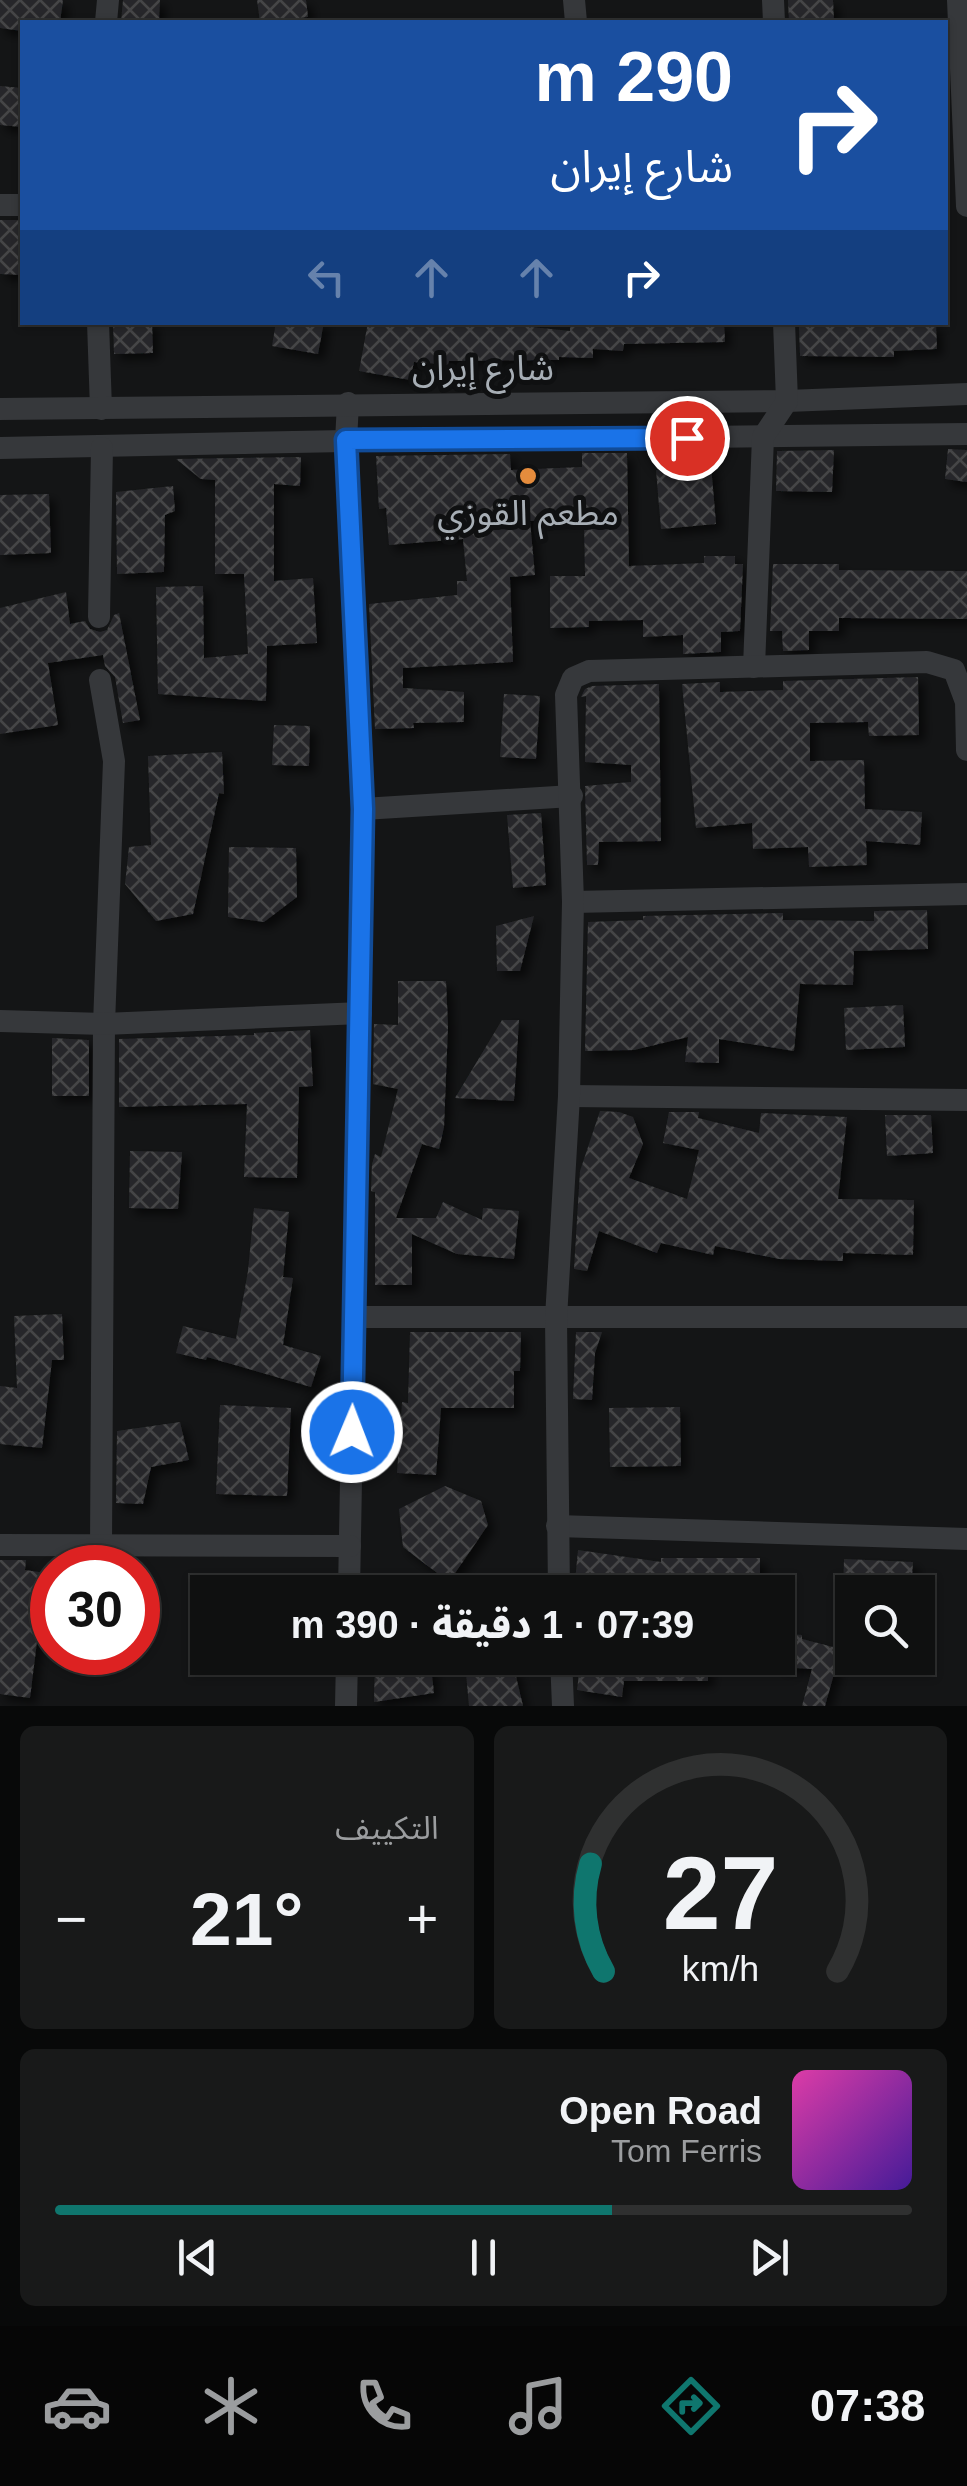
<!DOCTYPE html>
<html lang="ar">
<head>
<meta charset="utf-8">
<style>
  body { margin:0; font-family:Helvetica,"Noto Sans Arabic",sans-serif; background:#181919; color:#f1f3f6; direction:rtl; height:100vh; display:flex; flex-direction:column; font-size:38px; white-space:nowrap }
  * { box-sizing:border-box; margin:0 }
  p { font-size:32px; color:#9b9d9f }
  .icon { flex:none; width:55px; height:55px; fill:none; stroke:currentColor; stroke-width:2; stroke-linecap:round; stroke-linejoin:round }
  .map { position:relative; height:1706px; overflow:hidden; direction:ltr }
  .panel { display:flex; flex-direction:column; gap:20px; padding:20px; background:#080909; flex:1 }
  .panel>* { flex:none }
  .top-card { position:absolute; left:20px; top:20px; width:928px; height:305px; border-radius:0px; box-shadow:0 2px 8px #0004,0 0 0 2px #2f3030; direction:rtl; background:#1a4fa0; color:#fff; overflow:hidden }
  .buttons { position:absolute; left:835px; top:1575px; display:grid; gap:20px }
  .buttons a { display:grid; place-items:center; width:100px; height:100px; border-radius:0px; background:#0f1010; box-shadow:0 2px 8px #0004,0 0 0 2px #2f3030; font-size:50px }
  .speed { position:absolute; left:30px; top:1545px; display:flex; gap:20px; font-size:50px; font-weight:700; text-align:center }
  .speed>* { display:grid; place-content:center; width:130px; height:130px; border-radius:50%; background:#0f1010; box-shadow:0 2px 8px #0004,0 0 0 2px #2f3030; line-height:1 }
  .speed .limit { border:15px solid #d22; background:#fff; color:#111 }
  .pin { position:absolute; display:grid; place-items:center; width:85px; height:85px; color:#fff; margin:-42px; border:5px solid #fff; border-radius:50%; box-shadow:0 2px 10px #0007 }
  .me { position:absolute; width:110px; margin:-55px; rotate:1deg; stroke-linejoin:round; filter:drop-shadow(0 0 8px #0008) }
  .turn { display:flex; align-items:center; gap:35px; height:210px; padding:0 50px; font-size:45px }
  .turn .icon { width:130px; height:130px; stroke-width:2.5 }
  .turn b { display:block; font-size:70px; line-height:85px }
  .lanes { display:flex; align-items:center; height:95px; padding:0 50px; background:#0003; justify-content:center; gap:50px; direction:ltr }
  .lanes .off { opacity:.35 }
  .big { font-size:75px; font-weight:800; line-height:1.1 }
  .panel .widget { flex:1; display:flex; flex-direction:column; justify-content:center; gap:15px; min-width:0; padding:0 35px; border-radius:15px; background:#181919 }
  .panel .dial { align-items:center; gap:0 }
  .dial svg { height:260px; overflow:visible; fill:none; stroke:#2f3030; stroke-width:7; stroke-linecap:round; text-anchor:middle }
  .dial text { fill:#f1f3f6; stroke:none }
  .song { display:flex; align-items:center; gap:30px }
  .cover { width:120px; height:120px; border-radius:15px; background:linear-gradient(135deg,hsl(320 70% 55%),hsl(260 70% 35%)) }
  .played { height:10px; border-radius:5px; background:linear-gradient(90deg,#0f766e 65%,#2f3030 65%) }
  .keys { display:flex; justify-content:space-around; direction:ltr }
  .heat { display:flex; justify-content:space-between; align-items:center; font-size:55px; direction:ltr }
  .panel .tiles { flex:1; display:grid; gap:20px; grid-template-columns:1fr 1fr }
  .widget:last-child { grid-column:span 2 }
  .trip { position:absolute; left:190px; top:1575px; width:605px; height:100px; border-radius:0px; background:#0f1010; box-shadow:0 2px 8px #0004,0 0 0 2px #2f3030; font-weight:800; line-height:100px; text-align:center; direction:rtl }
  .menu { display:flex; height:160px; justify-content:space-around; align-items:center; background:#060606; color:#9b9d9f }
  .menu .icon { width:70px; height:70px }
  .menu .selected { color:#0f766e }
  .menu b { font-size:45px; color:#f1f3f6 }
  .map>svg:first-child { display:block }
  .building { fill:url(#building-cross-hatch); filter:url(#shadow) }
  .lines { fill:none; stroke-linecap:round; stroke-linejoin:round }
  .minor { stroke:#36383b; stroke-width:22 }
  .route-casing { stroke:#114b97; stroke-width:25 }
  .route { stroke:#1a73e8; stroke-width:18 }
  .poi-dot { fill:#e58c3d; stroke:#0f1011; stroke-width:4 }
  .labels { text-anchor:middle; stroke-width:10; stroke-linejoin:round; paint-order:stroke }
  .street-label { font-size:35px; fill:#a7aeb5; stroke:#0f1011 }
  .poi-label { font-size:35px; fill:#a7aeb5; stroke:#0f1011 }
</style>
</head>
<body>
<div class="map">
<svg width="967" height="1706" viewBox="0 0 967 1706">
  <defs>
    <pattern id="building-cross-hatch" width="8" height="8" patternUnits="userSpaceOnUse" patternTransform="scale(2.5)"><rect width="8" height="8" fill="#27282a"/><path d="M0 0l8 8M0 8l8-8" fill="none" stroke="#444547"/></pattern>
    <filter id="shadow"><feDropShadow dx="6" dy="6" stdDeviation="5" flood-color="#0009"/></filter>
  </defs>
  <rect width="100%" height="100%" fill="#141516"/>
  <g class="building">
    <path d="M0 0H63L60 22H22V31L0 28Z"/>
    <path d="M123 0H160L159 22H121Z"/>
    <path d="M257 0H306L308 17 260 22Z"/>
    <path d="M788 0H833L834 22H789Z"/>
    <path d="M0 86 22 88V127L0 125Z"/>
    <path d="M0 220H22V275L0 274Z"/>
    <path d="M113 322H152L153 353 114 354Z"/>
    <path d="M276 322H324L318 354 272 346Z"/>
    <path d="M368 322H483L570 331V322H724L725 342 624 344 623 351 593 349V358L559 357V360L449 361 448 365 414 362 410 380 359 371Z"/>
    <path d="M936 325 937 349 894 351V357L800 356 799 326Z"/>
    <path d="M948 449 967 450V482L945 479Z"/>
    <path d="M834 450 832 492 776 491 777 451Z"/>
    <path d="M582 453H627L629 566 704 563V556H735V564H743L740 631 721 632V652L683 654V635L643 637V620L589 621V627L550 628V576H585L584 518 530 521 535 575 510 577 513 662 403 668V688L464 692V722L413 723 414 728 375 729 369 604 457 595V581H467L463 539 389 545 386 508 379 509 376 456 510 454 511 470 582 467Z"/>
    <path d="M301 457 300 486 274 484V581L313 578 317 643 267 646 266 701 158 694 156 587 203 586 204 658 248 654 244 574H215V480L201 479 176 459Z"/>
    <path d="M711 465 716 524 661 529 656 470Z"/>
    <path d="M173 486 175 511 165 515 164 572 117 574 116 492Z"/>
    <path d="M49 494 51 553 0 555V495Z"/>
    <path d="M773 564H839V570L967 571V619L839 618V631H809V650L783 651 782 631H770Z"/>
    <path d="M66 592 70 624 85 621 90 629 100 632 107 630 114 615 119 613 140 720 123 723 115 677 105 666 103 655 48 663 58 725 0 734V608Z"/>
    <path d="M918 677 919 735 869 736 868 722 810 723V761L864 760 865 809 922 812 920 845 866 841 867 865 809 867 808 847 753 849 752 823 696 828 682 684 720 682V692L783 690V681Z"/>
    <path d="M659 684 661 841 599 842 598 865H587L585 786 631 782V765L585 762 586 696 581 697 585 689 592 686Z"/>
    <path d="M504 694 540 696 536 759 500 757Z"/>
    <path d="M274 725 310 726 309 766 272 765Z"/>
    <path d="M222 752 224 794 219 793 193 914 156 921 125 884 129 847 151 845 148 756Z"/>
    <path d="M541 813 546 885 513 888 507 815Z"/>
    <path d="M229 847 296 848 297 897 264 922 228 917Z"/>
    <path d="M927 910 928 949 854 951 853 985 800 984 794 1051 719 1039V1063L685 1062 688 1037 634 1050 585 1051 588 922 643 920V916L783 913V920L874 921V911Z"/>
    <path d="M534 916 520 971H497L496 926Z"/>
    <path d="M398 981H446L448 1026 444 1127 439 1149 422 1144 396 1218H436L443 1202 482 1220 483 1208 519 1211 514 1259 457 1254 412 1234V1285H375V1192L371 1191 372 1164 375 1154 381 1157 398 1089 373 1084 374 1024 398 1025Z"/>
    <path d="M903 1005 905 1047 846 1050 844 1008Z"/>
    <path d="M502 1020H519L514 1101 455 1098Z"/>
    <path d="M310 1030 313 1086 299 1087 297 1178 244 1177 247 1104 119 1107V1039L254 1035V1033Z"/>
    <path d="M52 1038 89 1040V1096H52Z"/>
    <path d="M600 1111 619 1112 633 1117 643 1144 629 1178 687 1199 699 1150 663 1143 669 1112H699L698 1118 759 1133 761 1113 847 1117 838 1199 914 1200 913 1255 843 1253V1261L779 1259 715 1246 713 1255 661 1243 657 1253 599 1231 587 1271 574 1269 580 1171Z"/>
    <path d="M885 1115H931L933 1153 887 1156Z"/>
    <path d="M130 1151 182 1152 178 1209 129 1208Z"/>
    <path d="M254 1208 289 1212 283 1277 293 1278 283 1345 321 1356 311 1387 207 1357 206 1360 176 1353 183 1326 236 1339 248 1271Z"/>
    <path d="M62 1314 64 1360H52L42 1448 0 1444V1386L17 1388 14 1316Z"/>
    <path d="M410 1332H521L520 1371H514V1408H441L436 1475 397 1473 402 1402 408 1403Z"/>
    <path d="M576 1332H602L595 1353 592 1400 573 1399Z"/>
    <path d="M220 1405 291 1408 287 1496 216 1494Z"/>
    <path d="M680 1407 681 1466 610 1467 609 1408Z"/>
    <path d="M180 1422 189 1460 151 1467 143 1504 116 1503 117 1431Z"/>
    <path d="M445 1486 481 1501 488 1525 449 1582 403 1547 399 1509Z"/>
    <path d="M578 1550 661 1562V1558H760V1592H574Z"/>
    <path d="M844 1559 913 1562 911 1592H843Z"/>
    <path d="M0 1560H26L25 1570 52 1574V1619L40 1617 30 1698 0 1694Z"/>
    <path d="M778 1633 802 1635V1639L841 1649 825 1706H802L812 1669 778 1667Z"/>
    <path d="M375 1658H430L434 1693 374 1702Z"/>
    <path d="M581 1658H708V1681H624L622 1697 577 1690Z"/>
    <path d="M514 1668 523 1706H469L466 1673Z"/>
  </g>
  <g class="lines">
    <g class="minor">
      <path d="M574 0 576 22"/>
      <path d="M773 0 774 22"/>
      <path d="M958 0 967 206"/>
      <path d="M106 22 108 0"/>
      <path d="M0 205H22"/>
      <path d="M98 322 101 409"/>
      <path d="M348 403 346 441 363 809 349 1592"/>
      <path d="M0 409 787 401 967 394"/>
      <path d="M0 448 346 441 967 434"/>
      <path d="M99 617 102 448"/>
      <path d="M754 667 763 437 787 401 784 322"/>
      <path d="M100 680 114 761 104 1024 101 1546"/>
      <path d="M363 809 572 796"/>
      <path d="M573 902 967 894"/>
      <path d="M0 1021 104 1024 361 1013"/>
      <path d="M569 1096 967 1100"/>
      <path d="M354 1317H967"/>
      <path d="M557 1526 967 1539"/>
      <path d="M0 1545 350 1546"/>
      <path d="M559 1592 556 1318 569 1096 573 902 566 695 573 678 589 671 927 662 954 670 966 702 967 750"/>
      <path d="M561 1658 563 1706"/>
      <path d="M346 1706 347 1658"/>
    </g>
  </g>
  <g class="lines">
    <g class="route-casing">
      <path id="route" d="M352 1432 363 809 346 440 687 438"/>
    </g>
    <use href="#route" class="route"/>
  </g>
  <circle class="poi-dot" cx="528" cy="476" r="10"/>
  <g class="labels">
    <g class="street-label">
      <text x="483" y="380">شارع إيران</text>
    </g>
    <g class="poi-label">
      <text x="528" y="525">مطعم القوزي</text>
    </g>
  </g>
</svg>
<div class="buttons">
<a><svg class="icon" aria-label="search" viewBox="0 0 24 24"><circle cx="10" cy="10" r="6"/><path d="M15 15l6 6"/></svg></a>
</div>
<div class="speed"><div class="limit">30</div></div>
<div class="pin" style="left:687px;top:438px;background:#d93025"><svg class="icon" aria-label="arrive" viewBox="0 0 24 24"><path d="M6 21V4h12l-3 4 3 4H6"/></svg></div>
<svg class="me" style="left:352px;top:1432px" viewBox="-20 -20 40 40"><circle r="17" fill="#1a73e8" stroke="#fff" stroke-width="3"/><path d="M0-11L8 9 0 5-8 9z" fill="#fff"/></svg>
<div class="trip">07:39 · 1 دقيقة · 390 m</div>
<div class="top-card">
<div class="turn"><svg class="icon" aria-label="right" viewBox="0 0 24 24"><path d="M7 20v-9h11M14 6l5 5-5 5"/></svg><div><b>290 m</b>شارع إيران</div></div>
<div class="lanes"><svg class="icon off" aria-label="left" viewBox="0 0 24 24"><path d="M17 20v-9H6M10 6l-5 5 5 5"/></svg><svg class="icon off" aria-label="ahead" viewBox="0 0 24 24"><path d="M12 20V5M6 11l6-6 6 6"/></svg><svg class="icon off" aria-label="ahead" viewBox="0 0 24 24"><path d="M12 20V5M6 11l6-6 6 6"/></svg><svg class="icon" aria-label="right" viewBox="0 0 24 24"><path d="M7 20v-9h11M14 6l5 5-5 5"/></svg></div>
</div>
</div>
<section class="panel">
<div class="tiles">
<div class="widget dial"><svg viewBox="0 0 100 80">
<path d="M14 69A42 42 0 1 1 86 69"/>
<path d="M14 69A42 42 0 0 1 10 36" stroke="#0f766e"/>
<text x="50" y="56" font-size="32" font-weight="700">27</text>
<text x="50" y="72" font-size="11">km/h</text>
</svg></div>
<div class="widget"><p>التكييف</p>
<div class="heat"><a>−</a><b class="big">21°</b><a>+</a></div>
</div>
<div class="widget">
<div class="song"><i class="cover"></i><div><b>Open Road</b><p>Tom Ferris</p></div></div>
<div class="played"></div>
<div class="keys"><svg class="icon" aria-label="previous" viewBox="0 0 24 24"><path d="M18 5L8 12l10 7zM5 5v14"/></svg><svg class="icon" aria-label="pause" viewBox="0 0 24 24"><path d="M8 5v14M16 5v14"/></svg><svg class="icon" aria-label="next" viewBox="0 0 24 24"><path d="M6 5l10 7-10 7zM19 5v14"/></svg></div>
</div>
</div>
</section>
<nav class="menu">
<b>07:38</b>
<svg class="icon selected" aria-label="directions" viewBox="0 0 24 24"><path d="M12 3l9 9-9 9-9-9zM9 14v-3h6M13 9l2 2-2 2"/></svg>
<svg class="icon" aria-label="music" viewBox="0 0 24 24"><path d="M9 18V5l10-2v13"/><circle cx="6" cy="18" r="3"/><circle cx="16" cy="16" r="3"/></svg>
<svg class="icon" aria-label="phone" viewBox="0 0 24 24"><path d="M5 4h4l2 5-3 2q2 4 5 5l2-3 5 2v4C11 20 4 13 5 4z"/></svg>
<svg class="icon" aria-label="climate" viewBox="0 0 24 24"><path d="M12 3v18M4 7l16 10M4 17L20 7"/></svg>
<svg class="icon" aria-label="car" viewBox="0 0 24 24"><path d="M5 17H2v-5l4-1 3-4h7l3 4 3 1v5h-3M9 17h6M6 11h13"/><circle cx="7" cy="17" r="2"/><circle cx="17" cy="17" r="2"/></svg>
</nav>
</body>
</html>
